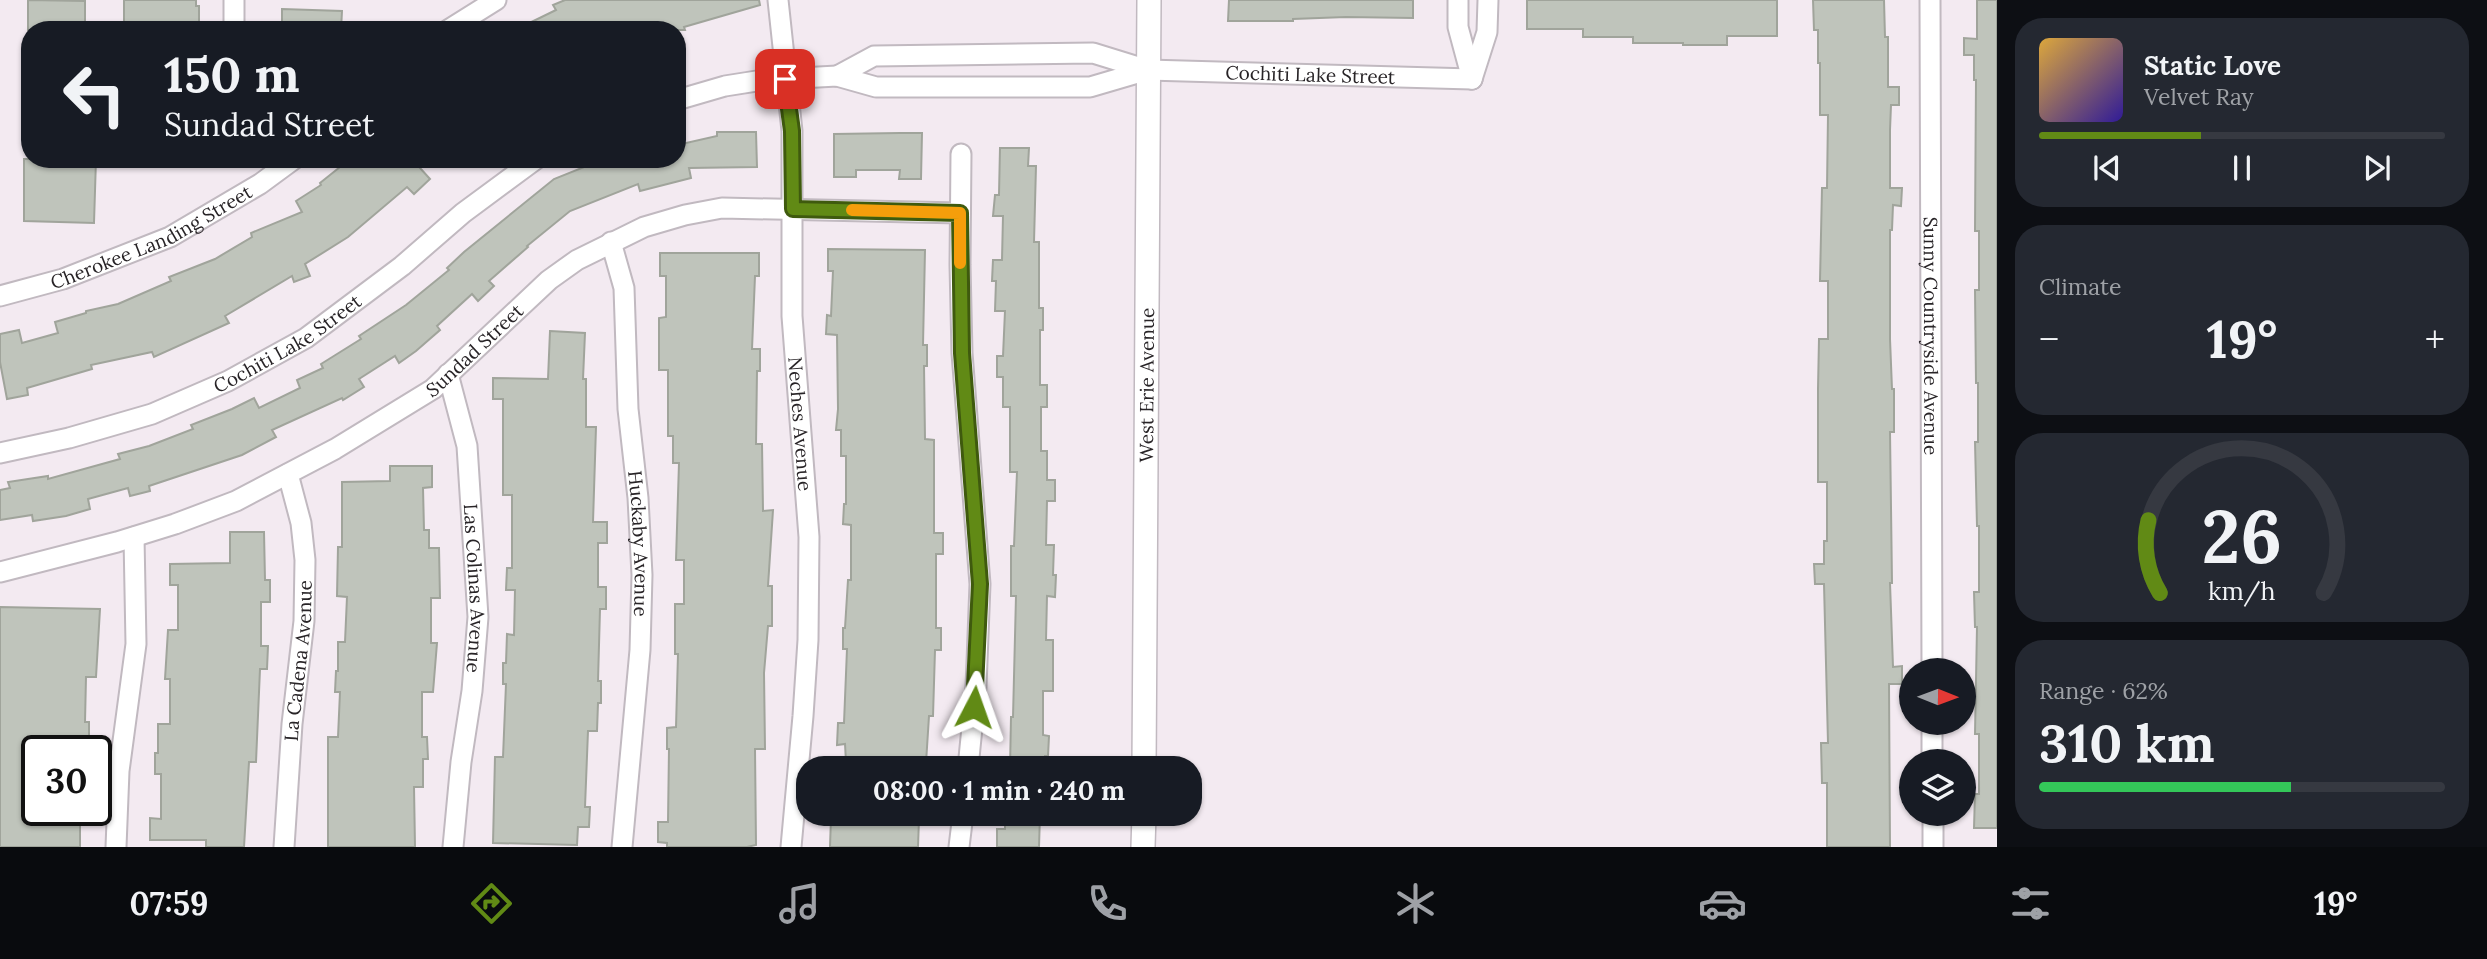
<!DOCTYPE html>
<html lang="en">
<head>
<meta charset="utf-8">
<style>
  body { margin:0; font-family:Lora,serif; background:#242831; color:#f1f3f6; height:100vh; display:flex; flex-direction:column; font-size:26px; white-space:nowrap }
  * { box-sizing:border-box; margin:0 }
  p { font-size:23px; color:#9ea1a6 }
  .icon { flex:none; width:38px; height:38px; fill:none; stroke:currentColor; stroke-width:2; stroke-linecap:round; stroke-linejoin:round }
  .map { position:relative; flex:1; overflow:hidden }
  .sheet { display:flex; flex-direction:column; gap:18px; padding:18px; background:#0d0f14; width:490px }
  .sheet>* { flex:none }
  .top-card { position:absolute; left:21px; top:21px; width:665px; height:147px; border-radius:28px; box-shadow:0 2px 5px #0004; background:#171b24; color:#f1f3f6; overflow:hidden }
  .needle { width:46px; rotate:91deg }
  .tools { position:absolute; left:1899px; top:658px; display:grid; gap:14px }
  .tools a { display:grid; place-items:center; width:77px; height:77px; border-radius:50%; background:#171b24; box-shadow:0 2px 5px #0004; font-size:35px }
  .speed { position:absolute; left:21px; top:735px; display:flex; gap:14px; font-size:35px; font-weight:700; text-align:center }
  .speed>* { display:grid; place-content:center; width:91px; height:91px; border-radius:50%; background:#171b24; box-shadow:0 2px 5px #0004; line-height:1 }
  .speed .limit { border:4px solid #111; border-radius:10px; background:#fff; color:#111 }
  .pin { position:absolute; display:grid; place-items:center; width:60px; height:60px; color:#fff; margin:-30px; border-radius:14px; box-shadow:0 4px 10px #0006 }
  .me { position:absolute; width:77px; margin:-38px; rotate:4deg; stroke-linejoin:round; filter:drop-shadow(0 0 5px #0008) }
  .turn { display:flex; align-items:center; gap:24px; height:147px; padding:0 28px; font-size:32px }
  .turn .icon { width:91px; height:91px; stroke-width:2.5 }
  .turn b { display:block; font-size:49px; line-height:60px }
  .big { font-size:52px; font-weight:800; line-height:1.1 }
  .sheet .card { flex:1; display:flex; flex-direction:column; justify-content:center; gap:10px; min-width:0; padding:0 24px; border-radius:28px; background:#242831 }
  .sheet .dial { align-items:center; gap:0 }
  .dial svg { height:182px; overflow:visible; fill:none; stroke:#363941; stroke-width:7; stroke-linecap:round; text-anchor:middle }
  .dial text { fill:#f1f3f6; stroke:none }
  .song { display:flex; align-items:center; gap:21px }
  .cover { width:84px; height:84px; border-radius:10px; background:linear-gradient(135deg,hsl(40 70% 55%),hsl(250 70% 35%)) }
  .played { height:7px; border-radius:4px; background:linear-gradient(90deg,#618a15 40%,#363941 40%) }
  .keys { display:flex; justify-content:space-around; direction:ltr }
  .heat { display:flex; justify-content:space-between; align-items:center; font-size:38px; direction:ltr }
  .charge { height:10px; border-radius:5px; background:linear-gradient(90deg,#34c759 62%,#363941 0) }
  .trip { position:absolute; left:796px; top:756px; width:406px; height:70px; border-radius:28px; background:#171b24; box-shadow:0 2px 5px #0004; font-weight:800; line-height:70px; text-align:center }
  .tabs { display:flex; height:112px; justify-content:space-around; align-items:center; background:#090b0e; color:#9ea1a6 }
  .tabs .icon { width:49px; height:49px }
  .tabs .current { color:#618a15 }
  .tabs b { font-size:32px; color:#f1f3f6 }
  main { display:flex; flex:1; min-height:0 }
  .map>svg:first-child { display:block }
  .building { fill:#bfc4bb; stroke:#a0a49b; stroke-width:2 }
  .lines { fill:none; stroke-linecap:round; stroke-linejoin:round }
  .minor-casing { stroke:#c1b9c0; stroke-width:23 }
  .tertiary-casing { stroke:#c1b9c0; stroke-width:26 }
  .minor { stroke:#fff; stroke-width:19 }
  .tertiary { stroke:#fff; stroke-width:23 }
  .route-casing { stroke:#3f5a0e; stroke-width:18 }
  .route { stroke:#618a15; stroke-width:12 }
  .slow { stroke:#f59e0b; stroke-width:12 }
  .labels { text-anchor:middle; stroke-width:5; stroke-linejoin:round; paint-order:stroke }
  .street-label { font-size:19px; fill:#282427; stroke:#fff }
</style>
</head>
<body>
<main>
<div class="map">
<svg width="1997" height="847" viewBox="0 0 1997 847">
  <rect width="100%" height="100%" fill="#f3eaf1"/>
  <g class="building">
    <path d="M28 0 85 1V30H28Z"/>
    <path d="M124 0H196V6H199V30H124Z"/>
    <path d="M565 0H759L760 5 684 27 685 30H515L556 10 553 5Z"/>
    <path d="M1229 0H1413V18L1346 17 1293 19V21H1228Z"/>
    <path d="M1527 0H1777V36H1727V45H1683V43H1633V37H1583V29H1527Z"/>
    <path d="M1813 0H1884L1885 37H1888V87H1899V105H1891L1890 130V188H1902L1901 206 1893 205 1892 230H1890V339L1892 389H1894V432H1890L1892 583H1890L1893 667 1902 666V684H1889L1890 847H1827V783H1822L1821 743H1828L1824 584H1815L1814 564H1824V541H1827V482H1818V389L1819 339H1828V281H1820L1822 188H1827L1828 115H1820V63H1818V30H1814Z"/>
    <path d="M1977 0H1997V828H1974L1975 794H1979V734H1975L1977 627H1975L1974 592H1979V526H1977L1975 442H1978V383H1976L1975 290H1979V231H1975L1976 80H1974V55H1964V38L1977 39Z"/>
    <path d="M282 9 342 11 341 30H282Z"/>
    <path d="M717 132H756L757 167 689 168 691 178 640 191 638 184 570 211 527 246 528 247 489 281 494 286 478 301 472 294 437 326 440 330 416 351 399 363 395 356 359 379 364 387 343 400 342 398 272 430 276 437 242 455 149 486 150 491 130 496 128 488 88 499 90 509 66 516 33 521 32 515 0 520V490L10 488 8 482 48 476V479L120 459 118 454 149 446 193 429 191 425 232 409 254 398 259 408 300 388 297 380 323 368 321 364 361 339 359 336 406 305 449 270 447 268 464 252 554 179 604 159H677V145L717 136Z"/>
    <path d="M900 133H922L921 179H899L900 170H856V177H834V134Z"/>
    <path d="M1000 148H1029L1028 166H1036L1034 242H1039V308H1043V330H1040V385H1047V407H1041V451H1047V480H1055V501H1047L1046 545H1054L1053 575H1056L1055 597 1047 596 1046 640H1053V691H1043V735L1049 736 1048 756H1045V768H1010L1011 717H1013L1016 596H1011V546H1014L1017 472H1010V407H1003V377H997V356H1003L1005 311H995L996 281H992L993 260H1002L1003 216H993L995 195H999Z"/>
    <path d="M24 159H96L94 223 24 221Z"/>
    <path d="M350 159H430L420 168 430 179 414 194 407 187 348 237 305 264 310 276 294 282 292 276 225 316 229 323 154 357 152 352 91 365 92 369 27 388 28 395 7 399 0 362V334L19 330 22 343 58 333 55 322 86 313V311L118 304 171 281 169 277 215 259 252 237 251 233 302 212 296 201 321 185 320 183Z"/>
    <path d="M828 249 925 250 923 345H927V366H924L925 439 934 440V533H943V554H936V628H941V650H935L933 716H929L926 763 872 760V762H846L845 744 837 745 838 723H844L847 649H843V628H845L848 580H851V525L843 524 844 504H846V456H841V430H836L838 409 837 335 826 334 827 315 831 316 833 271H828Z"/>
    <path d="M660 253H759V276H755L752 349H760V371H757L756 444H762L763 511 773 510 768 586H772V626H768L764 673 765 749H755L756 845 747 847H667V843L658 842V822H668L669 749H667V728L676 727 678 654H675V604H684V560H676L679 463H673V436H668V370H659V318L666 317V276H660Z"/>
    <path d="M550 331 585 333 583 379H586V427H596L593 522H607V543H598V587H606V609H600L598 681H601V703H598L597 731H588L585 807H590L589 827H578L577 845 493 843 495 757H503L506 684H503V663H506L507 634 514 635 515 590H506L507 568H512V495H503V399H493V378L548 379Z"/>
    <path d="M390 466H432V487L423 488 424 530H429V548H439L440 598H431V643H437L433 692H422V737H427L428 759H423V787H414L415 847H328V737H338L340 692H335L336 671H338V642H345L347 597 337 596 338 547H342V482L390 481Z"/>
    <path d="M230 532H264L265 580H270V602H261V646H268L267 669H260L256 762H249L244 847H206V840H150V818L161 819V774H155V753H158V724H170V679H165L168 630H178V585H170V564L230 563Z"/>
    <path d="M0 607 100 609 96 677H86L85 722H89V744H30L29 771H23V810H80V847H0Z"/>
    <path d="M1005 814H1040L1039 847H997V829H1005Z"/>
    <path d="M831 817 919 819 918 847H830Z"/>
  </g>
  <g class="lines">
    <g class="minor-casing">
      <g id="minor">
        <path id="s1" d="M778 0 792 131V316L809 537 808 640 803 716 791 847"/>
        <path d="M1458 0V27L1472 79"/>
        <path id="s2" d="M1930 0 1932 670"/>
        <path d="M234 30V0"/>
        <path d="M448 30 496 0"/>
        <path id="s3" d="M837 76 874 56 1093 53 1148 70 1472 79"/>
        <path d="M1472 79 1487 32 1488 0"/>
        <path d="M677 100 725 86 763 80 837 76 876 87H1090L1148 70"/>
        <path d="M961 154 960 265 962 353 980 584 976 687 968 768"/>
        <path id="s4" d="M611 242 624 288 628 409 638 498 642 575 640 650 622 847"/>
        <path id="s5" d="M0 296 63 279 170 237 260 184 294 159"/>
        <path id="s6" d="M448 374 467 446 478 617 472 691 461 762 453 847"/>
        <path id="s7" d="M0 453 69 438 152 414 228 381 306 338 402 266 463 213 536 159"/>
        <path id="s8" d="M0 572 117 542 175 524 236 501 335 449 433 389 549 280 577 260 644 227 685 215 722 208 960 213"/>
        <path d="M1932 723V761"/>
        <path d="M1933 814V847"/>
        <path d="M116 847 119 771 136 644 134 537"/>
        <path id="s9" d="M284 847 292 724 304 621 305 560 301 523 288 474"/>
        <path d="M959 847 963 814"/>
      </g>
    </g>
    <g class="tertiary-casing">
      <g id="tertiary">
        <path id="s10" d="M1144 768 1149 0"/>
        <path d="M1143 847 1144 814"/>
      </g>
    </g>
    <use href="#minor" class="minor"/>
    <use href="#tertiary" class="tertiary"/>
  </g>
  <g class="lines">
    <g class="route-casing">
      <path id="route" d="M785 79 792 131 793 209 960 213 962 353 980 584 974 707"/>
    </g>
    <use href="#route" class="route"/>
    <path class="slow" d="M852 210 960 213V263"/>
  </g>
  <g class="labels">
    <g class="street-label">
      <text dy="7" stroke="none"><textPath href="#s3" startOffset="481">Cochiti Lake Street</textPath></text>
      <text dy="7" stroke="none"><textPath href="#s5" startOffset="163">Cherokee Landing Street</textPath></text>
      <text dy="7" stroke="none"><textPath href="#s2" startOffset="336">Sunny Countryside Avenue</textPath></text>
      <text dy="7" stroke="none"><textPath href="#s7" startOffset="310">Cochiti Lake Street</textPath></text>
      <text dy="7" stroke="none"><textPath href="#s8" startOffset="530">Sundad Street</textPath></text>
      <text dy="7" stroke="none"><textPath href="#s10" startOffset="383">West Erie Avenue</textPath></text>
      <text dy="7" stroke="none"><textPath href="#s1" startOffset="425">Neches Avenue</textPath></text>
      <text dy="7" stroke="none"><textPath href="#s4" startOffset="304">Huckaby Avenue</textPath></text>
      <text dy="7" stroke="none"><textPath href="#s6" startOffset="217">Las Colinas Avenue</textPath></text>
      <text dy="7" stroke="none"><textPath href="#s9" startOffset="187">La Cadena Avenue</textPath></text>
    </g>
  </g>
</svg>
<div class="tools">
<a><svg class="needle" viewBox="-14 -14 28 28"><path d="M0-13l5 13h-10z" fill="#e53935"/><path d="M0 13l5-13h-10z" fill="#9ea1a6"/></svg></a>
<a><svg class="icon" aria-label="layers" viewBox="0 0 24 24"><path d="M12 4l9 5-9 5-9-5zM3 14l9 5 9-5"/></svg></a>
</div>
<div class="speed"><div class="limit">30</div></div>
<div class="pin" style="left:785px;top:79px;background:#d93025"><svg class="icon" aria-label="arrive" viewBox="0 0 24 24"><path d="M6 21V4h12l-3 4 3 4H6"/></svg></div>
<svg class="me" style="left:974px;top:707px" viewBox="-20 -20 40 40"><path d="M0-17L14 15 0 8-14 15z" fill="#618a15" stroke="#fff" stroke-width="4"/></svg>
<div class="trip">08:00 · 1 min · 240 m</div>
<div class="top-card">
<div class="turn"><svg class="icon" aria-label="left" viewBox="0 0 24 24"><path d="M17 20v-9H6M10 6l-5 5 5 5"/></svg><div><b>150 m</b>Sundad Street</div></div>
</div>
</div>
<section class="sheet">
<div class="card">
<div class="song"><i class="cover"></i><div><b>Static Love</b><p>Velvet Ray</p></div></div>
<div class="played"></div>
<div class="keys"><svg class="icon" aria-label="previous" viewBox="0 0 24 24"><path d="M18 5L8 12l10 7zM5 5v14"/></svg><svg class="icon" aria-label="pause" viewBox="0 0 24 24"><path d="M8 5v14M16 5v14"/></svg><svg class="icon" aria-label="next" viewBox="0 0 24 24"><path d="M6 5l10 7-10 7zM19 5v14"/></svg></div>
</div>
<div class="card"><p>Climate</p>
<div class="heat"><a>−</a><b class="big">19°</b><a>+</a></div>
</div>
<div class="card dial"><svg viewBox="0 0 100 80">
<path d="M14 69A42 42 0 1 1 86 69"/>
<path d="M14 69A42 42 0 0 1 9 37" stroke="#618a15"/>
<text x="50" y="56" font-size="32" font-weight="700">26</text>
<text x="50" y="72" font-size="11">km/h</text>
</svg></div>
<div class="card"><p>Range · 62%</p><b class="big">310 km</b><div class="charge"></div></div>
</section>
</main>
<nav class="tabs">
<b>07:59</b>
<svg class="icon current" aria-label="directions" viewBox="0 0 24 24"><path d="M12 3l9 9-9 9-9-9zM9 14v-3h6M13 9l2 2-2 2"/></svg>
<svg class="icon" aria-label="music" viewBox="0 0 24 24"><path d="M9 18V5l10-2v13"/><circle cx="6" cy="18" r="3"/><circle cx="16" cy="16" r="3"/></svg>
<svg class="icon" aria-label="phone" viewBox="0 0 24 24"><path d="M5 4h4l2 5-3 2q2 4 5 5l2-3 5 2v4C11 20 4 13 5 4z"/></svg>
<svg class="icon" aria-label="climate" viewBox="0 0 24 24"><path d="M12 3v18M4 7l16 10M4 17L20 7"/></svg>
<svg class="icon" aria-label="car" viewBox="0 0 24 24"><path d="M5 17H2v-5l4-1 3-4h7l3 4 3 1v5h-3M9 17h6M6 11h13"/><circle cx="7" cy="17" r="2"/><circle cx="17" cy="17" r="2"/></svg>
<svg class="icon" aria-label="filters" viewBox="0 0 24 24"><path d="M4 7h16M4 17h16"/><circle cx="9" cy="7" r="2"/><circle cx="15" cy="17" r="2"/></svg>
<b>19°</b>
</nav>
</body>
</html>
